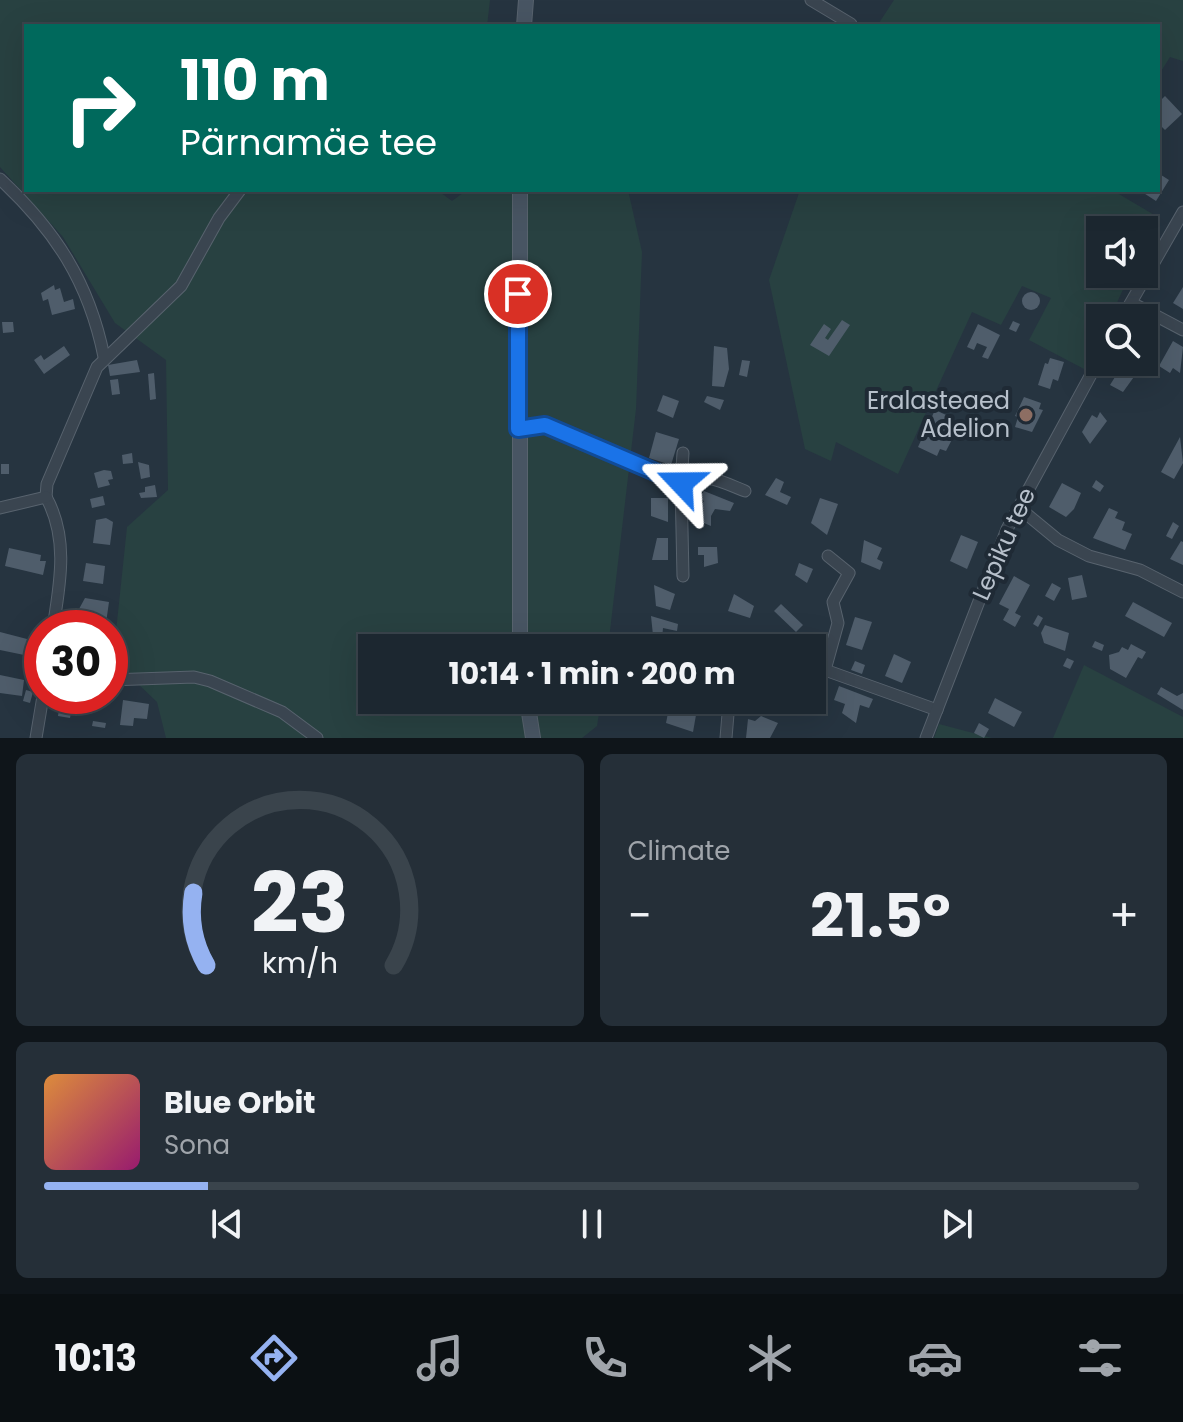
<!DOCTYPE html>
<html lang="en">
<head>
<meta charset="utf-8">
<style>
  body { margin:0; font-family:Poppins,sans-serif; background:#252f38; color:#f1f3f6; height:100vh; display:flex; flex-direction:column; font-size:30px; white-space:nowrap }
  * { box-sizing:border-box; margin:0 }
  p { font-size:26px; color:#a0a5ab }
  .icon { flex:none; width:44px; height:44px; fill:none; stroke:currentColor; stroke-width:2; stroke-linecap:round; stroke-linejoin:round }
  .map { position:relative; height:738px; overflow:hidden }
  .drawer { display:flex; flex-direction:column; gap:16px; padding:16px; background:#0f151a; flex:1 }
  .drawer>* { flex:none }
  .hud { position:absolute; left:24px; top:24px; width:1136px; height:168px; border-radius:0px; box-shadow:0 8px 32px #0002,0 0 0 2px #3a444c; background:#00695c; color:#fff; overflow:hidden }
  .buttons { position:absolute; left:1086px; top:216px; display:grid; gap:16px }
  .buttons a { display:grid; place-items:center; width:72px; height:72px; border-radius:0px; background:#1c2730; box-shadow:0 8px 32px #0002,0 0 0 2px #3a444c; font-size:40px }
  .speed { position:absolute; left:24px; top:610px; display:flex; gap:16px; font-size:40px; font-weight:700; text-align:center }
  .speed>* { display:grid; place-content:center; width:104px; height:104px; border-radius:50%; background:#1c2730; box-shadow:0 8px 32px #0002,0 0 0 2px #3a444c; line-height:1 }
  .speed .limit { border:12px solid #d22; background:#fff; color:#111 }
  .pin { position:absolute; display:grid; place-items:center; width:68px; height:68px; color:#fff; margin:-34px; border:4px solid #fff; border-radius:50%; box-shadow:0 2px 8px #0007 }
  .me { position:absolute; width:88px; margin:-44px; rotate:293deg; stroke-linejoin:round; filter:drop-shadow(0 0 6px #0008) }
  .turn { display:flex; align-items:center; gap:28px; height:168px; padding:0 24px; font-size:36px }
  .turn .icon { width:104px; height:104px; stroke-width:2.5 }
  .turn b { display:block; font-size:56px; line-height:68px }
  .big { font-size:60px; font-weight:700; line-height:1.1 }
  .drawer .tile { flex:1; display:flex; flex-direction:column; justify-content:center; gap:12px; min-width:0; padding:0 28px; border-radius:12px; background:#252f38 }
  .drawer .dial { align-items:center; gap:0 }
  .dial svg { height:208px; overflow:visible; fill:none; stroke:#3a444c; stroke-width:7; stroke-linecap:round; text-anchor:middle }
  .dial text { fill:#f1f3f6; stroke:none }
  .song { display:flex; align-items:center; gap:24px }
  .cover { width:96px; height:96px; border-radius:12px; background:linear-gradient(135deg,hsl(30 70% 55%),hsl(320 70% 35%)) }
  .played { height:8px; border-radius:4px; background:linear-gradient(90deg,#95b2f1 15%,#3a444c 15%) }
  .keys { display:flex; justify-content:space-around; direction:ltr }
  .heat { display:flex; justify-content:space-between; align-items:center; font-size:44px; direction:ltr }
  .drawer .tiles { flex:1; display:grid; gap:16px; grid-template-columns:1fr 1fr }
  .tile:last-child { grid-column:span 2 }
  .trip { position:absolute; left:358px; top:634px; width:468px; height:80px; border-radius:0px; background:#1c2730; box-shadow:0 8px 32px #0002,0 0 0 2px #3a444c; font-weight:700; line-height:80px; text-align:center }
  .menu { display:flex; height:128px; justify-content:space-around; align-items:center; background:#0b1013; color:#a0a5ab }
  .menu .icon { width:56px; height:56px }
  .menu .on { color:#95b2f1 }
  .menu b { font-size:36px; color:#f1f3f6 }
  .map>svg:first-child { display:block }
  .green { fill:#284141 }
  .building { fill:#4f5d6b }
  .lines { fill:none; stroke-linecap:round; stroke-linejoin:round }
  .minor-casing { stroke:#58636e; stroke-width:13 }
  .secondary-casing { stroke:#58636e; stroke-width:16 }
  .minor { stroke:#3a4550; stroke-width:11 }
  .secondary { stroke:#485563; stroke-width:14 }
  .route-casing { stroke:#114b97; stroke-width:20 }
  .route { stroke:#1a73e8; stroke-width:14 }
  .education-dot { fill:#8d6e63; stroke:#1f2a35; stroke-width:3 }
  .labels { text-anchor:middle; stroke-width:8; stroke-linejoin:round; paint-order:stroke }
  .poi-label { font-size:24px; fill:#b7c0cb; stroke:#1f2a35; text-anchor:end }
  .street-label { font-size:24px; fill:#b7c0cb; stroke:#1f2a35 }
</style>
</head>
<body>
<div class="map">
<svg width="1183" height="738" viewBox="0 0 1183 738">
  <rect width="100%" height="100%" fill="#263440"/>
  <g class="green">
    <path d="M0 0H490L487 26H26V190H437L452 201 467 190H628L642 252 636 409 608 648H372V700H601L597 726 582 738H166L157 702 113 660 127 527 168 490 166 360 115 323 63 237 0 167Z"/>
    <path d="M894 0H1183V61L1170 57 1158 76V26H877Z"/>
    <path d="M800 190H1112L1156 216 1144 242V230H1100V274H1130L1110 318H1100V339L1086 370 1029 340 1051 298 1022 286 1001 325 972 312 898 474 836 442 831 461 805 449 769 280Z"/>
    <path d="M1084 665 1183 717V738H1053Z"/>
    <path d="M939 724 992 738H934Z"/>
  </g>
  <g class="building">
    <path d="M1165 96 1182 114 1165 130 1158 123V103Z"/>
    <path d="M1158 173 1169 180 1156 201 1139 190H1158Z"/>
    <path d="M54 285 55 290 60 288 64 302 73 299 75 309 52 315 48 299 43 301 41 293Z"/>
    <path d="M1183 287V309L1173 303Z"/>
    <circle cx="1031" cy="301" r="9"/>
    <path d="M842 320 850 325 829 356 810 345 824 324 831 329 825 338 828 340Z"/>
    <path d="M1013 321 1020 324 1016 332 1009 329Z"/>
    <path d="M2 322H13L14 332 3 333Z"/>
    <path d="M978 324 1000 335 988 359 982 357 987 347 977 343 974 350 967 347Z"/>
    <path d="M1173 341 1183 347 1180 373 1173 368 1170 373 1159 366Z"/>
    <path d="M64 346 70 355 44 374 34 360 41 355 44 360Z"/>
    <path d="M714 346 727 348 729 369 724 387 712 386Z"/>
    <path d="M1050 358 1064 362 1058 381 1053 379 1050 389 1038 385 1045 363 1048 364Z"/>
    <path d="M137 360 140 372 110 376 108 365Z"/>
    <path d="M742 360 750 361 747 377 739 375Z"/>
    <path d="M1115 362 1144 363 1123 392 1110 385 1115 377 1108 374Z"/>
    <path d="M154 373 156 399 150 400 148 374Z"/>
    <path d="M118 379 120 394 112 395 110 380Z"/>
    <path d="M663 395 679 401 673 418 657 411Z"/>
    <path d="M707 396 724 400 720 410 704 402Z"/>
    <path d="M1024 397 1041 403 1039 409 1043 410 1032 432 1015 427 1018 417 1015 416Z"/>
    <path d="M935 410 953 418 951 422 959 426 946 451 940 449 937 456 918 447Z"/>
    <path d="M1100 412 1107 421 1090 444 1082 432 1092 415 1097 418Z"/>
    <path d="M656 432 679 439 671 465 649 458Z"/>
    <path d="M1180 437 1183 463 1174 479 1161 472Z"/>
    <path d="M132 453 133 463 123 464 122 455Z"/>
    <path d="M138 462 149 465 150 477 141 479Z"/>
    <rect x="1" y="464" width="8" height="10"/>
    <path d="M104 470 111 471 113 479 108 480 110 485 98 488 94 473Z"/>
    <path d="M776 478 784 482 780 492 791 497 787 505 765 495Z"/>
    <path d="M1096 480 1104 486 1100 492 1092 487Z"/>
    <path d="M1062 483 1081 493 1074 509 1066 517 1049 507Z"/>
    <path d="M155 485 157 497 141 498 139 493 145 492V487Z"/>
    <path d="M704 491 734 503 730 511 715 509 711 516V526L699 521 697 512 704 501 699 498Z"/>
    <path d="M103 496 105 505 92 508 90 499Z"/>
    <path d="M651 498H668V522L651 516Z"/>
    <path d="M820 498 838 504 827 535 811 523Z"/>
    <path d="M1109 508 1118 512 1115 518 1125 522 1122 530 1132 534 1125 550 1093 538Z"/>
    <path d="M106 518 113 522 110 545 93 543 96 520Z"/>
    <path d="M1173 522 1179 526 1172 539 1166 536Z"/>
    <path d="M961 535 978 542 967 569 950 561Z"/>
    <path d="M657 538H668V560H652Z"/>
    <path d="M864 540 882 548 877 559 883 562 880 570 861 562Z"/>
    <path d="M1181 541 1183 542V565L1170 559Z"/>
    <path d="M698 547H717L718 563 704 567V555H698Z"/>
    <path d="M9 548 41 555 40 561H46L43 575 5 566Z"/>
    <path d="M86 563 105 566 103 584 83 581Z"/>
    <path d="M799 563 813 569 807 583 795 575Z"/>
    <path d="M1082 575 1087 597 1072 600 1068 578Z"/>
    <path d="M1014 576 1030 585 1015 613 1021 616 1015 627 1003 620 1009 609 999 604Z"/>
    <path d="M1052 583 1061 588 1054 601 1045 596Z"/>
    <path d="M654 585 675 594 670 610 656 606Z"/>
    <path d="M734 594 754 606 750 618 728 611Z"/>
    <path d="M85 598 109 602 106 623 71 620 73 609H79Z"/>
    <path d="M1133 602 1172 623 1164 637 1125 616Z"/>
    <path d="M781 604 803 625 796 632 774 611Z"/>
    <path d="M1038 615 1043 618 1038 627 1033 624Z"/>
    <path d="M651 616 678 624 677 631 663 628 662 639 674 643V648L654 645Z"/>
    <path d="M855 617 872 622 862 650 846 645Z"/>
    <path d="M1045 625 1069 633 1065 651 1044 643 1041 633Z"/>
    <path d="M0 632 27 639 26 645H30L29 656 0 650Z"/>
    <path d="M1095 641 1104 645 1102 651 1092 647Z"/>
    <path d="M1131 644 1146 652 1142 659 1138 657 1126 678 1110 669 1109 655 1119 652 1122 647 1128 650Z"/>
    <path d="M894 654 911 662 902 683 885 676Z"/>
    <path d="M1067 658 1074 661 1070 669 1063 666Z"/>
    <path d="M855 661 865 665 862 674 851 670Z"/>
    <path d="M0 675 24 680 22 696 0 693Z"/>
    <path d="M839 686 873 699 869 708 860 705 856 723 842 713 845 704 834 700Z"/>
    <path d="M1161 687 1177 696 1183 693V710L1157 694Z"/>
    <path d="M26 690 33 692 30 703 23 701Z"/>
    <path d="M61 696H88L85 710 72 708 70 718 58 716Z"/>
    <path d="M995 698 1022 712 1014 727 988 713Z"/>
    <path d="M123 700 149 704 147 719 134 718 133 726 120 725Z"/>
    <path d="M669 708 696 715 693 732 666 723Z"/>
    <path d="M761 716 778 723 770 738H746L748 719 755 721Z"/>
    <path d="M93 721 106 723 105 728 92 726Z"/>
    <path d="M979 723 989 729 984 738 974 733Z"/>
  </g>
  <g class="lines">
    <g class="minor-casing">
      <g id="minor">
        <path d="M811 0 851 24"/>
        <path d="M0 179C55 230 89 282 104 357"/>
        <path d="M1132 303 1183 330"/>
        <path d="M1122 318 1183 212"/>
        <path d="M518 429 545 425 681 483 683 576"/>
        <path d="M683 453 681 483C704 471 722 482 745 491"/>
        <path d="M46 497 47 484 97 367 181 286 219 218 240 190"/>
        <path d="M46 497C69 538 60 584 53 628"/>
        <path d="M1018 507 1058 540 1089 556 1140 570 1183 592"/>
        <path d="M0 508 46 497"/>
        <path d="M828 556 849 573 833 602 838 623 825 670 937 710"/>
        <path d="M110 680 194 677 210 681 282 712 317 738"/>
        <path d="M36 738 43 696"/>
        <path d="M726 738 728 714"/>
        <path d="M926 738 1007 529 1100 358"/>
      </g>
    </g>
    <g class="secondary-casing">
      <g id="secondary">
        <path d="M524 26 526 0"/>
        <path d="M520 190V648"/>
        <path d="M527 700 533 738"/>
      </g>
    </g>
    <use href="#minor" class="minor"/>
    <use href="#secondary" class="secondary"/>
  </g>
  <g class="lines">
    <g class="route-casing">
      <path id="route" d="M518 294V429L545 425 681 483"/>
    </g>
    <use href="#route" class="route"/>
  </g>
  <circle class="education-dot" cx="1026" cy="415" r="8"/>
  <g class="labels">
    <g class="poi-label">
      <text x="1010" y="409">Eralasteaed<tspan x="1010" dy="28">Adelion</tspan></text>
    </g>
    <g class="street-label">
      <text transform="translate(1004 544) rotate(-66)" y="8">Lepiku tee</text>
    </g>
  </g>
</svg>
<div class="buttons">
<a><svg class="icon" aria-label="sound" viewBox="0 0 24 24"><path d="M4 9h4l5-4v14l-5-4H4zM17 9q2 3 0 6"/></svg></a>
<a><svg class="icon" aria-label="search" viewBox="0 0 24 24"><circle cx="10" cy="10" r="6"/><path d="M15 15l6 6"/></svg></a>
</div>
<div class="speed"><div class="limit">30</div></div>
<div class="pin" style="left:518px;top:294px;background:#d93025"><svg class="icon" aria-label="arrive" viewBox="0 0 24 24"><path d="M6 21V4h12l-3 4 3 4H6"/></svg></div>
<svg class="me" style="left:681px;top:483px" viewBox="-20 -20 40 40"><path d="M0-17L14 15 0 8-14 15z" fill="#1a73e8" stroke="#fff" stroke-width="4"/></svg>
<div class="trip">10:14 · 1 min · 200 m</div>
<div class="hud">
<div class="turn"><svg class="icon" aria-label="right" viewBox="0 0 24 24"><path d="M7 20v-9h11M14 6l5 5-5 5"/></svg><div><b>110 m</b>Pärnamäe tee</div></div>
</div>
</div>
<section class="drawer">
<div class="tiles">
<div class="tile dial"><svg viewBox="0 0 100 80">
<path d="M14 69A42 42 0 1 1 86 69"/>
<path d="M14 69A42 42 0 0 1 9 41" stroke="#95b2f1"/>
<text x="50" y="56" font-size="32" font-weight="700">23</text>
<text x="50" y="72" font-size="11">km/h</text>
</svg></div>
<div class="tile"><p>Climate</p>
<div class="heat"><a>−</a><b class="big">21.5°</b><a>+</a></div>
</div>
<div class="tile">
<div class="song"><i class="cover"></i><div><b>Blue Orbit</b><p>Sona</p></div></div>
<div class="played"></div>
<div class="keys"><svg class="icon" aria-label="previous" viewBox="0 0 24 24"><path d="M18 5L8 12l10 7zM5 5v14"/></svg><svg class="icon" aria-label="pause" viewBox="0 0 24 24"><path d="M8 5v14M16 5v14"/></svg><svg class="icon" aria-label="next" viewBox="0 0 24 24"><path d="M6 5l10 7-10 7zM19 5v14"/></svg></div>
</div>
</div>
</section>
<nav class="menu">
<b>10:13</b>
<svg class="icon on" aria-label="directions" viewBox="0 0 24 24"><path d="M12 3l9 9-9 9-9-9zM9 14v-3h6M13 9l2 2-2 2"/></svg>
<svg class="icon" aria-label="music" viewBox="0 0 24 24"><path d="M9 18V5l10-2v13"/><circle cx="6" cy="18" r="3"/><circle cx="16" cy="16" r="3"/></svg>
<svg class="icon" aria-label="phone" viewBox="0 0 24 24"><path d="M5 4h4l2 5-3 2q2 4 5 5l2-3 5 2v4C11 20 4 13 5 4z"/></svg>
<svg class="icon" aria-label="climate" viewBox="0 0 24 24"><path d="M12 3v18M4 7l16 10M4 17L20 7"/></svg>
<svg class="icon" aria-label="car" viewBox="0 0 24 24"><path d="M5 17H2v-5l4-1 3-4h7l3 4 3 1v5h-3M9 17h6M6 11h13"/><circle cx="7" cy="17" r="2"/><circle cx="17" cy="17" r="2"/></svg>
<svg class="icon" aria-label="filters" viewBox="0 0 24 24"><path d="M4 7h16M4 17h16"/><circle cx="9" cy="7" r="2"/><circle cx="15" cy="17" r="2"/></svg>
</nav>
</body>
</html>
